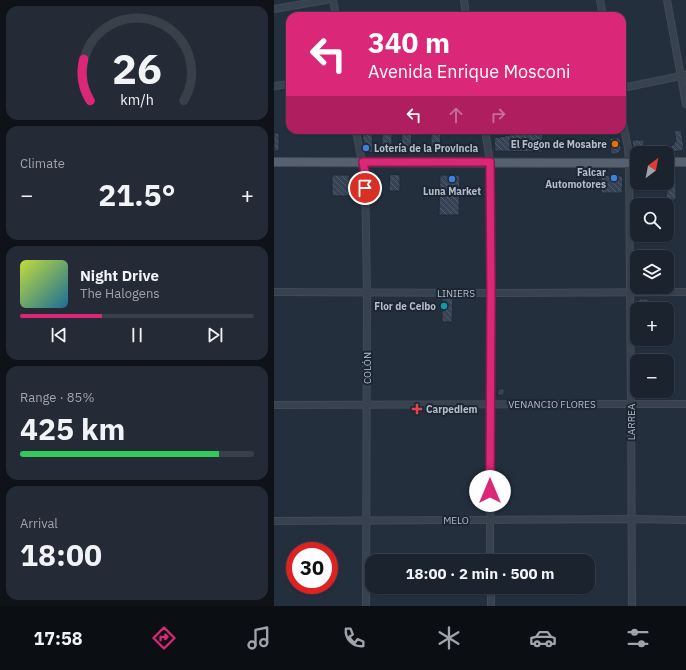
<!DOCTYPE html>
<html lang="en">
<head>
<meta charset="utf-8">
<style>
  body { margin:0; font-family:"IBM Plex Sans",sans-serif; background:#242b36; color:#f1f3f6; height:100vh; display:flex; flex-direction:column; font-size:15px; white-space:nowrap }
  * { box-sizing:border-box; margin:0 }
  p { font-size:13px; color:#a0a4aa }
  .icon { flex:none; width:22px; height:22px; fill:none; stroke:currentColor; stroke-width:2; stroke-linecap:round; stroke-linejoin:round }
  .map { position:relative; flex:1; overflow:hidden }
  .details { display:flex; flex-direction:column; gap:6px; padding:6px; background:#0f1319; width:274px }
  .details>* { flex:none }
  .banner { position:absolute; left:12px; top:12px; width:340px; height:122px; border-radius:12px; box-shadow:0 1px 3px #0004,0 0 0 1px #39404a; background:#db2777; color:#fff; overflow:hidden }
  .needle { width:26px; rotate:32deg }
  .fabs { position:absolute; left:356px; top:146px; display:grid; gap:8px }
  .fabs a { display:grid; place-items:center; width:44px; height:44px; border-radius:8px; background:#1b232e; box-shadow:0 1px 3px #0004,0 0 0 1px #39404a; font-size:20px }
  .speed { position:absolute; left:12px; top:542px; display:flex; gap:8px; font-size:20px; font-weight:700; text-align:center }
  .speed>* { display:grid; place-content:center; width:52px; height:52px; border-radius:50%; background:#1b232e; box-shadow:0 1px 3px #0004,0 0 0 1px #39404a; line-height:1 }
  .speed .limit { border:6px solid #d22; background:#fff; color:#111 }
  .pin { position:absolute; display:grid; place-items:center; width:34px; height:34px; color:#fff; margin:-17px; border:2px solid #fff; border-radius:50%; box-shadow:0 1px 4px #0007 }
  .me { position:absolute; width:44px; margin:-22px; rotate:0deg; stroke-linejoin:round; filter:drop-shadow(0 0 3px #0008) }
  .turn { display:flex; align-items:center; gap:14px; height:84px; padding:0 16px; font-size:18px }
  .turn .icon { width:52px; height:52px; stroke-width:2.5 }
  .turn b { display:block; font-size:28px; line-height:34px }
  .lanes { display:flex; align-items:center; height:38px; padding:0 16px; background:#0003; justify-content:center; gap:20px; direction:ltr }
  .lanes .off { opacity:.35 }
  .big { font-size:30px; font-weight:700; line-height:1.1 }
  .details .tile { flex:1; display:flex; flex-direction:column; justify-content:center; gap:6px; min-width:0; padding:0 14px; border-radius:12px; background:#242b36 }
  .details .dial { align-items:center; gap:0 }
  .dial svg { height:104px; overflow:visible; fill:none; stroke:#39404a; stroke-width:7; stroke-linecap:round; text-anchor:middle }
  .dial text { fill:#f1f3f6; stroke:none }
  .song { display:flex; align-items:center; gap:12px }
  .cover { width:48px; height:48px; border-radius:6px; background:linear-gradient(135deg,hsl(70 70% 55%),hsl(200 70% 35%)) }
  .played { height:4px; border-radius:2px; background:linear-gradient(90deg,#db2777 35%,#39404a 35%) }
  .keys { display:flex; justify-content:space-around; direction:ltr }
  .heat { display:flex; justify-content:space-between; align-items:center; font-size:22px; direction:ltr }
  .charge { height:6px; border-radius:3px; background:linear-gradient(90deg,#34c759 85%,#39404a 0) }
  .trip { position:absolute; left:91px; top:554px; width:230px; height:40px; border-radius:12px; background:#1b232e; box-shadow:0 1px 3px #0004,0 0 0 1px #39404a; font-weight:700; line-height:40px; text-align:center }
  .tabs { display:flex; height:64px; justify-content:space-around; align-items:center; background:#0b0e12; color:#a0a4aa }
  .tabs .icon { width:28px; height:28px }
  .tabs .on { color:#db2777 }
  .tabs b { font-size:18px; color:#f1f3f6 }
  main { display:flex; flex:1; min-height:0 }
  .map>svg:first-child { display:block }
  .building { fill:url(#building-back-hatch); stroke:#1f2835 }
  .lines { fill:none; stroke-linecap:round; stroke-linejoin:round }
  .minor-casing { stroke:#414a57; stroke-width:8 }
  .major-casing { stroke:#414a57; stroke-width:10 }
  .minor { stroke:#38414e; stroke-width:6 }
  .major { stroke:#56606e; stroke-width:8 }
  .route-casing { stroke:#8e194d; stroke-width:10 }
  .route { stroke:#db2777; stroke-width:7 }
  .food-dot { fill:#e8710a; stroke:#1d2633; stroke-width:1.5 }
  .shop-dot { fill:#3f7fe0; stroke:#1d2633; stroke-width:1.5 }
  .culture-dot { fill:#0f9aa8; stroke:#1d2633; stroke-width:1.5 }
  .health-dot { fill:#e0444e; stroke:#1d2633; stroke-width:1.5 }
  .labels { text-anchor:middle; stroke-width:4; stroke-linejoin:round; paint-order:stroke }
  .poi-label { font-size:10px; font-weight:bold; fill:#b4bcc9; stroke:#1d2633; text-anchor:end }
  .street-label { font-size:10px; fill:#b4bcc9; stroke:#1d2633 }
</style>
</head>
<body>
<main>
<section class="details">
<div class="tile dial"><svg viewBox="0 0 100 80">
<path d="M14 69A42 42 0 1 1 86 69"/>
<path d="M14 69A42 42 0 0 1 9 37" stroke="#db2777"/>
<text x="50" y="56" font-size="32" font-weight="700">26</text>
<text x="50" y="72" font-size="11">km/h</text>
</svg></div>
<div class="tile"><p>Climate</p>
<div class="heat"><a>−</a><b class="big">21.5°</b><a>+</a></div>
</div>
<div class="tile">
<div class="song"><i class="cover"></i><div><b>Night Drive</b><p>The Halogens</p></div></div>
<div class="played"></div>
<div class="keys"><svg class="icon" aria-label="previous" viewBox="0 0 24 24"><path d="M18 5L8 12l10 7zM5 5v14"/></svg><svg class="icon" aria-label="pause" viewBox="0 0 24 24"><path d="M8 5v14M16 5v14"/></svg><svg class="icon" aria-label="next" viewBox="0 0 24 24"><path d="M6 5l10 7-10 7zM19 5v14"/></svg></div>
</div>
<div class="tile"><p>Range · 85%</p><b class="big">425 km</b><div class="charge"></div></div>
<div class="tile"><p>Arrival</p><b class="big">18:00</b></div>
</section>
<div class="map">
<svg width="412" height="606" viewBox="0 0 412 606">
  <defs>
    <pattern id="building-back-hatch" width="6" height="6" patternUnits="userSpaceOnUse"><rect width="6" height="6" fill="#364354"/><path d="M-1 5l2 2M0 0l6 6M5-1l2 2" fill="none" stroke="#515c6b"/></pattern>
  </defs>
  <rect width="100%" height="100%" fill="#242f3e"/>
  <g class="building">
    <path d="M128 130H138L137 152 127 151Z"/>
    <path d="M157 130H167L166 152H157Z"/>
    <path d="M248 130H269L268 152 221 151 220 138 248 133Z"/>
    <path d="M407 130 410 148 407 151 392 152V146H398L402 141 400 131Z"/>
    <path d="M98 131 99 152 91 153 88 132Z"/>
    <rect x="0" y="133" width="5" height="18"/>
    <rect x="108" y="134" width="10" height="18"/>
    <path d="M336 138H346L347 150 343 154H337Z"/>
    <path d="M358 140H370V151H363L359 148Z"/>
    <path d="M393 173H402V200H392Z"/>
    <path d="M116 174 126 175V191H115Z"/>
    <rect x="58" y="175" width="17" height="21"/>
    <path d="M166 175H186L185 215H165Z"/>
    <path d="M327 175 349 176 348 193H327Z"/>
    <path d="M168 297H179L178 322H168Z"/>
    <path d="M366 299H374V307H364V301Z"/>
    <rect x="224" y="389" width="6" height="6"/>
  </g>
  <g class="lines">
    <g class="minor-casing">
      <g id="minor">
        <path d="M59 0 62 16"/>
        <path d="M190 0 192 16"/>
        <path d="M326 0 329 16"/>
        <path d="M393 0 412 104"/>
        <path d="M0 9 52 0"/>
        <path d="M0 86 16 84"/>
        <path d="M348 88 412 75"/>
        <path d="M348 118 354 148 355 163 357 404 358 606"/>
        <path d="M82 130 86 152 91 173 93 293 92 606"/>
        <path d="M211 130 217 169 216 561"/>
        <path d="M0 292 217 293 412 292"/>
        <path d="M0 405 357 404H412"/>
        <path d="M0 521 358 519 412 520"/>
        <path d="M217 587V606"/>
      </g>
    </g>
    <g class="major-casing">
      <g id="major">
        <path d="M0 162 363 163"/>
        <path d="M393 162H412"/>
      </g>
    </g>
    <use href="#minor" class="minor"/>
    <use href="#major" class="major"/>
  </g>
  <g class="lines">
    <g class="route-casing">
      <path id="route" d="M91 188V173L89 162H216L217 293 216 491"/>
    </g>
    <use href="#route" class="route"/>
  </g>
  <circle class="food-dot" cx="341" cy="144" r="4"/>
  <g class="shop-dot">
    <circle cx="92" cy="148" r="4"/>
    <circle cx="340" cy="178" r="4"/>
    <circle cx="178" cy="179" r="4"/>
  </g>
  <circle class="culture-dot" cx="170" cy="306" r="4"/>
  <path class="health-dot" d="M141 403h4v4h4v4h-4v4h-4v-4h-4v-4h4z"/>
  <g class="labels">
    <g class="poi-label">
      <text x="333" y="148">El Fogon de Mosabre</text>
      <text x="100" y="152" text-anchor="start">Lotería de la Provincia</text>
      <text x="332" y="176">Falcar<tspan x="332" dy="12">Automotores</tspan></text>
      <text x="178" y="195" text-anchor="middle">Luna Market</text>
      <text x="162" y="310">Flor de Ceibo</text>
      <text x="152" y="413" text-anchor="start">Carpediem</text>
    </g>
    <g class="street-label">
      <text x="182" y="297">LINIERS</text>
      <text transform="translate(93 368) rotate(-90)" y="4">COLÓN</text>
      <text x="278" y="408">VENANCIO FLORES</text>
      <text transform="translate(357 422) rotate(-90)" y="4">LARREA</text>
      <text x="182" y="524">MELO</text>
    </g>
  </g>
</svg>
<div class="fabs">
<a><svg class="needle" viewBox="-14 -14 28 28"><path d="M0-13l5 13h-10z" fill="#e53935"/><path d="M0 13l5-13h-10z" fill="#a0a4aa"/></svg></a>
<a><svg class="icon" aria-label="search" viewBox="0 0 24 24"><circle cx="10" cy="10" r="6"/><path d="M15 15l6 6"/></svg></a>
<a><svg class="icon" aria-label="layers" viewBox="0 0 24 24"><path d="M12 4l9 5-9 5-9-5zM3 14l9 5 9-5"/></svg></a>
<a>+</a>
<a>−</a>
</div>
<div class="speed"><div class="limit">30</div></div>
<div class="pin" style="left:91px;top:188px;background:#d93025"><svg class="icon" aria-label="arrive" viewBox="0 0 24 24"><path d="M6 21V4h12l-3 4 3 4H6"/></svg></div>
<svg class="me" style="left:216px;top:491px" viewBox="-20 -20 40 40"><circle r="19" fill="#fff"/><path d="M0-13L10 11 0 6-10 11z" fill="#db2777"/></svg>
<div class="trip">18:00 · 2 min · 500 m</div>
<div class="banner">
<div class="turn"><svg class="icon" aria-label="left" viewBox="0 0 24 24"><path d="M17 20v-9H6M10 6l-5 5 5 5"/></svg><div><b>340 m</b>Avenida Enrique Mosconi</div></div>
<div class="lanes"><svg class="icon" aria-label="left" viewBox="0 0 24 24"><path d="M17 20v-9H6M10 6l-5 5 5 5"/></svg><svg class="icon off" aria-label="ahead" viewBox="0 0 24 24"><path d="M12 20V5M6 11l6-6 6 6"/></svg><svg class="icon off" aria-label="right" viewBox="0 0 24 24"><path d="M7 20v-9h11M14 6l5 5-5 5"/></svg></div>
</div>
</div>
</main>
<nav class="tabs">
<b>17:58</b>
<svg class="icon on" aria-label="directions" viewBox="0 0 24 24"><path d="M12 3l9 9-9 9-9-9zM9 14v-3h6M13 9l2 2-2 2"/></svg>
<svg class="icon" aria-label="music" viewBox="0 0 24 24"><path d="M9 18V5l10-2v13"/><circle cx="6" cy="18" r="3"/><circle cx="16" cy="16" r="3"/></svg>
<svg class="icon" aria-label="phone" viewBox="0 0 24 24"><path d="M5 4h4l2 5-3 2q2 4 5 5l2-3 5 2v4C11 20 4 13 5 4z"/></svg>
<svg class="icon" aria-label="climate" viewBox="0 0 24 24"><path d="M12 3v18M4 7l16 10M4 17L20 7"/></svg>
<svg class="icon" aria-label="car" viewBox="0 0 24 24"><path d="M5 17H2v-5l4-1 3-4h7l3 4 3 1v5h-3M9 17h6M6 11h13"/><circle cx="7" cy="17" r="2"/><circle cx="17" cy="17" r="2"/></svg>
<svg class="icon" aria-label="filters" viewBox="0 0 24 24"><path d="M4 7h16M4 17h16"/><circle cx="9" cy="7" r="2"/><circle cx="15" cy="17" r="2"/></svg>
</nav>
</body>
</html>
